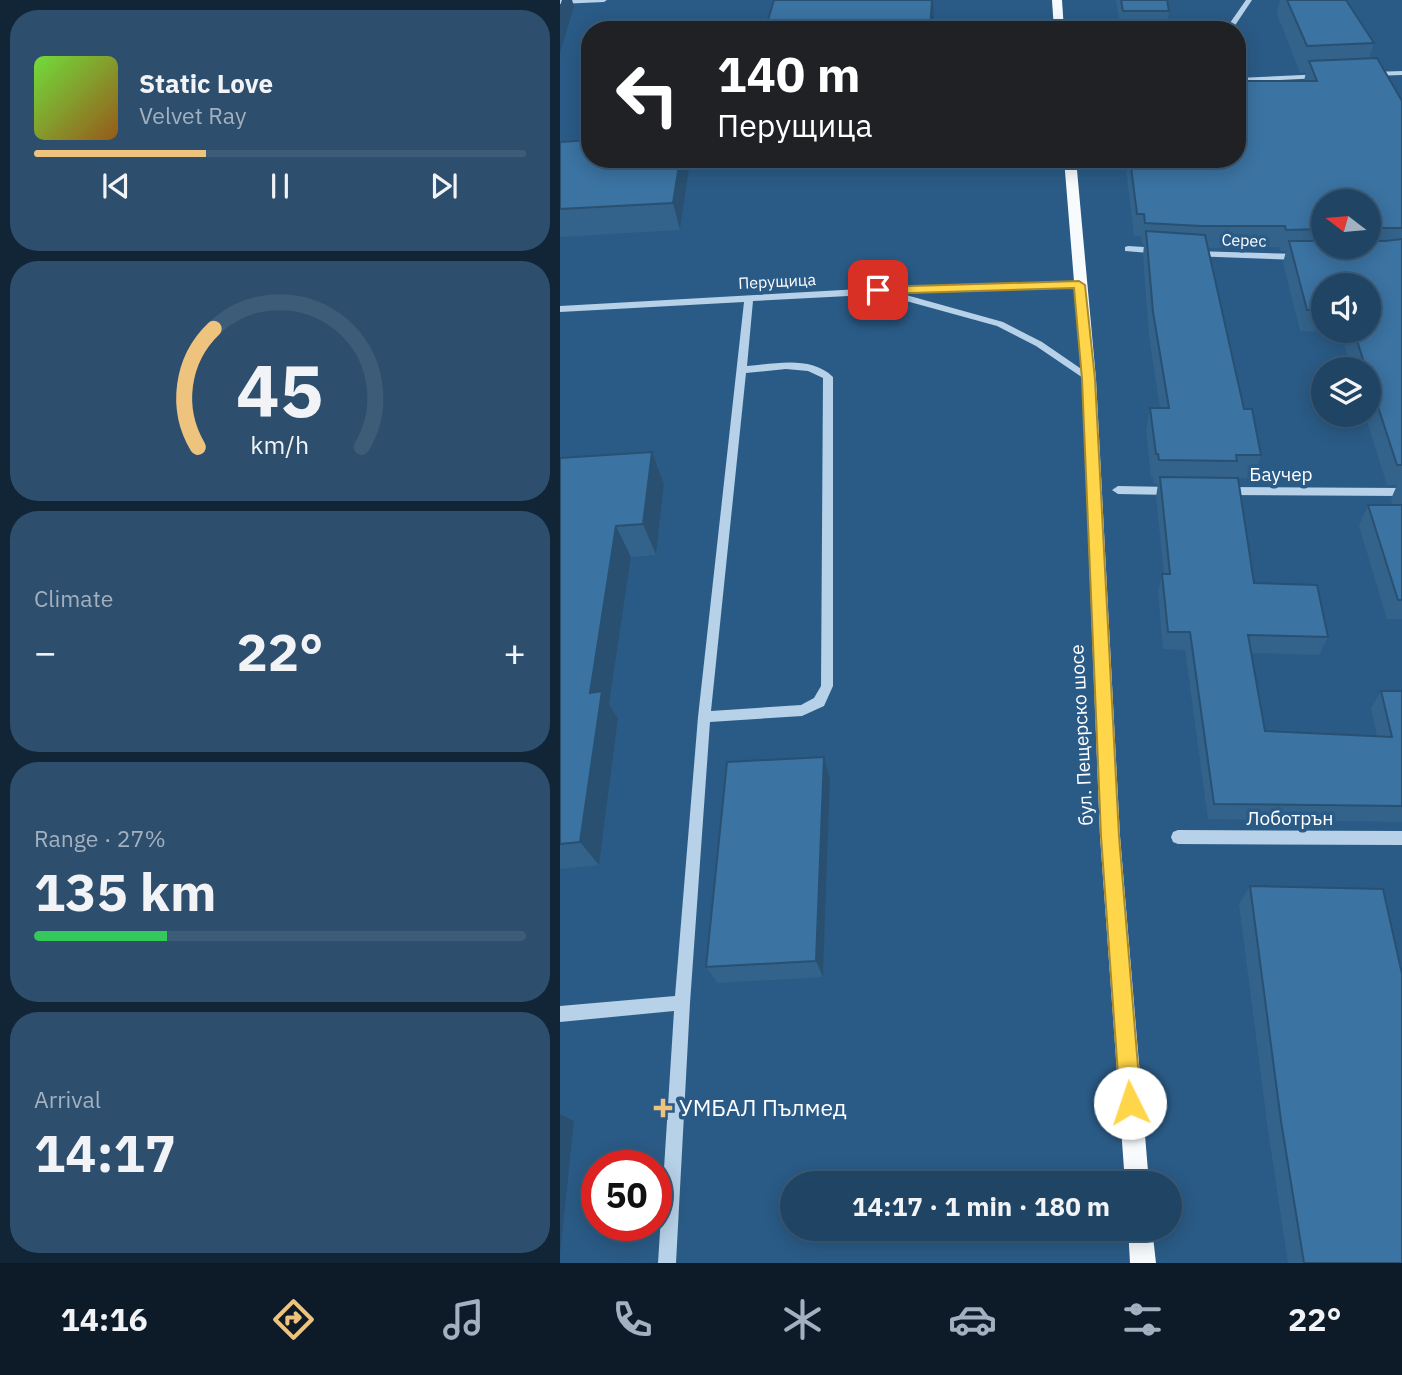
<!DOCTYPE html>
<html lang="en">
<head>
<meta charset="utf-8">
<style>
  body { margin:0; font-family:"IBM Plex Sans",sans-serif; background:#2d4e6d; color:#f1f3f6; height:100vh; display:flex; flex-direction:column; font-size:26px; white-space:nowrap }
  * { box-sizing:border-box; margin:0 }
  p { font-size:23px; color:#a2b0bf }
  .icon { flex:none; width:38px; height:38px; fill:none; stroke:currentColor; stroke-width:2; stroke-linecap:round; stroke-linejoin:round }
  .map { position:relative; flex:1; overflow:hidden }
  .drawer { display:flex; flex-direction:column; gap:10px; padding:10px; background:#122537; width:560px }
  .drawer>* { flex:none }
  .guide { position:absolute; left:21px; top:21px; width:665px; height:147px; border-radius:28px; box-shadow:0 4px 18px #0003,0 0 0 2px #3d5c78; background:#202124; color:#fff; overflow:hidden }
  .needle { width:46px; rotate:286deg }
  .fabs { position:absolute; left:751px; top:189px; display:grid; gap:14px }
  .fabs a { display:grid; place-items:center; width:70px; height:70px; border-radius:50%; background:#204464; box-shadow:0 4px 18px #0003,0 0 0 2px #3d5c78; font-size:35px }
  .speed { position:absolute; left:21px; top:1150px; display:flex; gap:14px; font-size:35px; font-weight:700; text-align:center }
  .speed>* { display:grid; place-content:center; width:91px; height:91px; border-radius:50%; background:#204464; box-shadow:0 4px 18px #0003,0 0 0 2px #3d5c78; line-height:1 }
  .speed .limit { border:10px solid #d22; background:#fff; color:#111 }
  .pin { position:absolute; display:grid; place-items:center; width:60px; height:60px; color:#fff; margin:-30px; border-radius:14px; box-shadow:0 4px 10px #0006 }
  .me { position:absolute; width:77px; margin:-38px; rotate:356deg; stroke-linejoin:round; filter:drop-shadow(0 0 5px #0008) }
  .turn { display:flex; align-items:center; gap:24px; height:147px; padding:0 21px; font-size:32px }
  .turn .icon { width:91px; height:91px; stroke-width:2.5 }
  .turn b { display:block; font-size:49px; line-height:60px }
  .big { font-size:52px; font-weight:800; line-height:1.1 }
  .drawer .card { flex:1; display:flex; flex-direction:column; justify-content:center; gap:10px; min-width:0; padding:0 24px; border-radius:28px; background:#2d4e6d }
  .drawer .dial { align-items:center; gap:0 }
  .dial svg { height:182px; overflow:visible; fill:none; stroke:#3d5c78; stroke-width:7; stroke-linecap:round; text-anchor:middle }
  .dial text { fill:#f1f3f6; stroke:none }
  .song { display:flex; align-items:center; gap:21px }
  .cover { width:84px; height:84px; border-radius:10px; background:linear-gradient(135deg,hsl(100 70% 55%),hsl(30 70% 35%)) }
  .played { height:7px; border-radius:4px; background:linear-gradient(90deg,#eec37e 35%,#3d5c78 35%) }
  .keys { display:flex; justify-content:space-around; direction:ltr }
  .heat { display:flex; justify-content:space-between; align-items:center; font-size:38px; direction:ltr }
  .charge { height:10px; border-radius:5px; background:linear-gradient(90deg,#34c759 27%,#3d5c78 0) }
  .trip { position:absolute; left:220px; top:1171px; width:402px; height:70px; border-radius:35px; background:#204464; box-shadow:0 4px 18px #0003,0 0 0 2px #3d5c78; font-weight:800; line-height:70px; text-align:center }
  .tabs { display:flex; height:112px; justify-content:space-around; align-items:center; background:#0d1b28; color:#a2b0bf }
  .tabs .icon { width:49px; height:49px }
  .tabs .current { color:#eec37e }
  .tabs b { font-size:32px; color:#f1f3f6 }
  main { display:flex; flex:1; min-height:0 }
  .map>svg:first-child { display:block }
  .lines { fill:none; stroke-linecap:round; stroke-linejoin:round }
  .minor { fill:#b6d1e8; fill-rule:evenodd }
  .major { fill:#f8fbfe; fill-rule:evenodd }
  .wall { fill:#33638b; fill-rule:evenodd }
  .shaded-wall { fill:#295071 }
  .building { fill:#3b73a2; stroke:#295071; stroke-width:2 }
  .route { fill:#ffd54a; stroke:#a68a30; stroke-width:2 }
  .poi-dot { fill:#eec37e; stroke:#2a5b86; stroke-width:2.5 }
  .labels { text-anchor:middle; stroke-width:7; stroke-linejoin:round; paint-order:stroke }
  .far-street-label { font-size:16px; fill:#fff; stroke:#2a5b86 }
  .street-label { font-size:19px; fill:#fff; stroke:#2a5b86 }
  .near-poi-label { font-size:23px; fill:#fff; stroke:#2a5b86; text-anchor:start }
</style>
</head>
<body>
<main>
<section class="drawer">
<div class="card">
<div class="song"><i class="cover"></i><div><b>Static Love</b><p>Velvet Ray</p></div></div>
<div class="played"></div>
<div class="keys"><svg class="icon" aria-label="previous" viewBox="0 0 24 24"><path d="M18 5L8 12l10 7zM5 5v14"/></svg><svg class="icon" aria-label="pause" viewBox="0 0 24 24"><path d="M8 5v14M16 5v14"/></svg><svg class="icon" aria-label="next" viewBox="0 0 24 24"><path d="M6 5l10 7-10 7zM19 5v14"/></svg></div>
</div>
<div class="card dial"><svg viewBox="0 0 100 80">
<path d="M14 69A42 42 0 1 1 86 69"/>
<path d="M14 69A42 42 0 0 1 21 17" stroke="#eec37e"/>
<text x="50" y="56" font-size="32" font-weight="700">45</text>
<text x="50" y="72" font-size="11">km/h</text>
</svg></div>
<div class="card"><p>Climate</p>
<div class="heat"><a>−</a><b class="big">22°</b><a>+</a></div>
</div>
<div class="card"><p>Range · 27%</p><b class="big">135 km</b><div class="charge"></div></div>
<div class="card"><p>Arrival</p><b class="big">14:17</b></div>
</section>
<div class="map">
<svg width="842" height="1263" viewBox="0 0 842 1263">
  <rect width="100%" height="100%" fill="#2a5b86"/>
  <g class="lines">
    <g class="minor">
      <path d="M0 0H47L44 2 0 4Z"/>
      <path d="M686 0H692L672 30H665Z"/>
      <path d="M842 71V75L811 76 807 74 811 72Z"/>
      <path d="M764 74 765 76 761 78 677 82V78Z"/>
      <path d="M568 246 601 248 605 251 601 254 565 251V247Z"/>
      <path d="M633 251 740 254 745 257 740 260 630 256V252Z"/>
      <path d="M519 281 524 284 522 286 339 293 443 322 482 342 533 377V381L529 382 476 346 437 326 328 296 327 294 193 301 187 366C214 364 251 355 273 377V686L264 706 242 716 150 722 130 1003 116 1263H98L114 1011 0 1022V1006L115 996 138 717 184 302 0 312V306L318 288ZM226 369 248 371 263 378 261 686 254 698 241 705 151 711 186 373Z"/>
      <path d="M558 486 611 487 617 491 611 495 558 494 552 490Z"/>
      <path d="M664 487 842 488V496L664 495 658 491Z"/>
      <path d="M618 830 842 831V845L618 844 613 842 611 837 613 832Z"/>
    </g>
    <g class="major">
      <path d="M492 0H502L504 30H494Z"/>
      <path d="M504 159H516L536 379 560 836 589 1183H565L540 836 522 379Z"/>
      <path d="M568 1228H592L596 1263H570Z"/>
    </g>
  </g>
  <g class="wall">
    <path d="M556 0H607L609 11 606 30H561Z"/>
    <path d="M720 0H786L814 43 809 59 842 101V619H827L799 526 808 505H833L831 499 837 485H827L805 415H808V369H792L780 332 740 331 723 263 726 251H720L719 247 648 248 684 409 701 455 694 478H678L694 583 768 637 759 655 691 653 705 731 817 736 811 708 821 691H842V822L648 819 625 650 603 649 598 592 602 574H604L596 497 598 484H594L593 477H591L586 431 590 408H600L589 336 583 255 584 245 582 244 581 236H574L565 159H677L744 81 746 72 740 73 717 14ZM763 201H808V247H763ZM763 285 808 331H763Z"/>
    <path d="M0 142 30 159H129L130 162 120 230 0 237Z"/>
    <path d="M92 452 104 484 96 555 71 557 49 704 58 719 39 865 0 869V458Z"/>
    <path d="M264 757 270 779 263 977 158 983 146 967Z"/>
    <path d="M690 886 842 1263H728L708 1130 679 904Z"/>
  </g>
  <g class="shaded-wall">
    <path d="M2 0H12L14 6 0 53V6Z"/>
    <path d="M372 0H373L374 30H370Z"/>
    <path d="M120 159H129L130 162 120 230 113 203Z"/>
    <path d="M92 452 104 484 96 555 83 524Z"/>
    <path d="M56 526 71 557 49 704 58 719 39 865 20 842 30 693Z"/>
    <path d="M264 757 270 779 263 977 256 961Z"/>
    <path d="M0 1114 14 1121 0 1254Z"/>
  </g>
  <g class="building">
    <path d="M214 0H372L370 30H205Z"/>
    <path d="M561 0H607L609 11H563Z"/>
    <path d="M727 0H786L814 43 747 46Z"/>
    <path d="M817 58 842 101V228H808V201H763V229L726 230 725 226H641L585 223 584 214H577L570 159H677V81H757L749 61Z"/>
    <path d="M30 140V159H120L113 203 0 209V142Z"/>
    <path d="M586 231 645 235 684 409H692L701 455H676L677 461 599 460 598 454H596L590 408H609L593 312Z"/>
    <path d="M842 239V465H837L808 376V369H806L794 331H808V285H763V310H747L729 241H763V247H808V241H825Z"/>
    <path d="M92 452 83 524 56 526 30 693 42 691 20 842 0 844V458Z"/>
    <path d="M600 477 678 478 694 583 757 585 768 637 688 635 705 731 832 737 821 691H842V806L654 804 630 632H608L602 574H610Z"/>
    <path d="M808 505H842V600H838Z"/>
    <path d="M264 757 256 961 146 967 167 762Z"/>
    <path d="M690 886 823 889 842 974V1263H744L721 1121Z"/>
  </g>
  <path class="route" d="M519 281 525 285 535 379 559 836 581 1103 578 1111 570 1114 563 1111 560 1103 541 836 522 379 514 288 318 294 312 290 318 287Z"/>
  <path class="poi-dot" d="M99.5 1097.5h7v7h7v7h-7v7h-7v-7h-7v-7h7z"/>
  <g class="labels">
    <g class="far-street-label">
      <text transform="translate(684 240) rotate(2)" y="6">Серес</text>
      <text transform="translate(217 281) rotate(-3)" y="6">Перущица</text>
    </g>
    <g class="street-label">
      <text x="721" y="481">Баучер</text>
      <text transform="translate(521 735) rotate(-93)" y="7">бул. Пещерско шосе</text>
      <text x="730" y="825">Лоботрън</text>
    </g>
    <g class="near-poi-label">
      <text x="119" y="1116">УМБАЛ Пълмед</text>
    </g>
  </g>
</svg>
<div class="fabs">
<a><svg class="needle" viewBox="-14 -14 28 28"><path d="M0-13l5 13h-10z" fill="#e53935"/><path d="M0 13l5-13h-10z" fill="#a2b0bf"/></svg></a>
<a><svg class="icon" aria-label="sound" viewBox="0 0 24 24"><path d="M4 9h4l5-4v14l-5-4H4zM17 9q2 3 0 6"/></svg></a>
<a><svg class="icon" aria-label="layers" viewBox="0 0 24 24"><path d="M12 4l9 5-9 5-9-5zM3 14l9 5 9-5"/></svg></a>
</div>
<div class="speed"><div class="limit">50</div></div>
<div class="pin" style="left:318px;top:290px;background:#d93025"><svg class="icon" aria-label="arrive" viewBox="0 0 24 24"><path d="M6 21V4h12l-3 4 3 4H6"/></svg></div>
<svg class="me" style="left:570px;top:1103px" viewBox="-20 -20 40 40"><circle r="19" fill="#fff"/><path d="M0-13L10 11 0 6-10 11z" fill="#ffd54a"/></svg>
<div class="trip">14:17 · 1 min · 180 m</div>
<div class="guide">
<div class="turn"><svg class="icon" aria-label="left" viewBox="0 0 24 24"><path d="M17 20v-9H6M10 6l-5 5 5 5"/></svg><div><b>140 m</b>Перущица</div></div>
</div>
</div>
</main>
<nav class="tabs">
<b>14:16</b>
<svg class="icon current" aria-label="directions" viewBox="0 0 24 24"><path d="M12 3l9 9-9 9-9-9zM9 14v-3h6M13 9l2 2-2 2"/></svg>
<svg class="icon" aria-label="music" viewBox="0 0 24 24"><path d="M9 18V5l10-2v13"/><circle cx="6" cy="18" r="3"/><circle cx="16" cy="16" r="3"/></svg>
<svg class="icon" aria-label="phone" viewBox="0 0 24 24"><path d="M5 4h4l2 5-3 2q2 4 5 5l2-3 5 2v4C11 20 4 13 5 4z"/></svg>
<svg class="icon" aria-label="climate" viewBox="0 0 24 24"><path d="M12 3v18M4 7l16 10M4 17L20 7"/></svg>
<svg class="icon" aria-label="car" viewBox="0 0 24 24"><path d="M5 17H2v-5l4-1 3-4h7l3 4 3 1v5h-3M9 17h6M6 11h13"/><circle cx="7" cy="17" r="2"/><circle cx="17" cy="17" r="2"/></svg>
<svg class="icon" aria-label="filters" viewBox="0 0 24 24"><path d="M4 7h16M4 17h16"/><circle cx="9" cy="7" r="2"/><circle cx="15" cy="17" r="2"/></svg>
<b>22°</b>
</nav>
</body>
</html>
